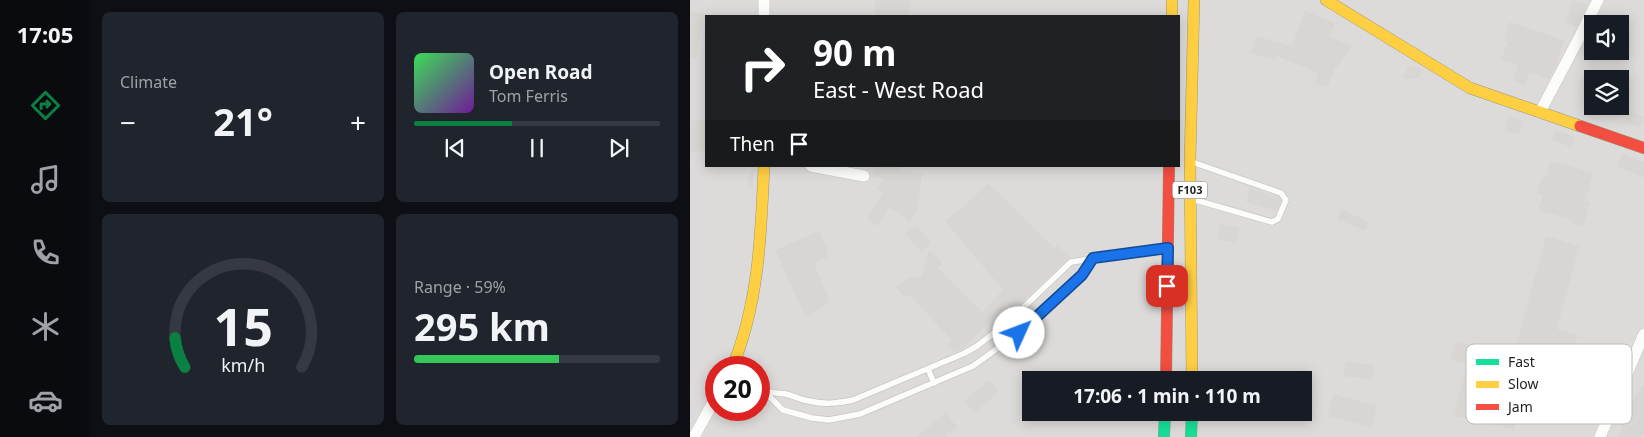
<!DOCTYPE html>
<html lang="en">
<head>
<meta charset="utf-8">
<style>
  body { margin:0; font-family:"Noto Sans",sans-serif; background:#20242c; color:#f1f3f6; height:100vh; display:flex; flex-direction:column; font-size:19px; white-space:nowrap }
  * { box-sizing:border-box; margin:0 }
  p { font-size:16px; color:#9ea1a6 }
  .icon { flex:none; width:28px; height:28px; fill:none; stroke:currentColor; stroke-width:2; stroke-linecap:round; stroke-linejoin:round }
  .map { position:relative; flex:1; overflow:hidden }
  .panel { display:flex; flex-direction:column; gap:12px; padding:12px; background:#0d0f14; width:600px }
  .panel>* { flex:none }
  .top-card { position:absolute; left:15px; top:15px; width:475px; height:152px; border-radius:0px; box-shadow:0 2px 12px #0003; background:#202124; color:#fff; overflow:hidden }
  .fabs { position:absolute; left:894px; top:15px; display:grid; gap:10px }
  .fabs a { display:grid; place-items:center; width:45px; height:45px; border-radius:0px; background:#171b24; box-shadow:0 2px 12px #0003; font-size:25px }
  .speed { position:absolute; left:15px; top:356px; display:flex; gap:10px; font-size:25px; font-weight:700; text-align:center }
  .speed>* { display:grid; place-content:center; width:65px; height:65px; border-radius:50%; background:#171b24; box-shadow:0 2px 12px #0003; line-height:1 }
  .speed .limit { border:8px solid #d22; background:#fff; color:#111 }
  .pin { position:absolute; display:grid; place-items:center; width:42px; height:42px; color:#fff; margin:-21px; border-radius:10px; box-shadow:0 2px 8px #0006 }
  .me { position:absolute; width:55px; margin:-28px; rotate:47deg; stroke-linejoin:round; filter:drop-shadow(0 0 4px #0008) }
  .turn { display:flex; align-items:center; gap:18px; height:105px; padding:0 25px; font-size:22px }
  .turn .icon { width:65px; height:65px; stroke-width:2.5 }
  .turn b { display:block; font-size:35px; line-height:42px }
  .then { display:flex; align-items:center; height:48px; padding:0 25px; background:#0003; gap:10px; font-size:19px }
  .big { font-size:38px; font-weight:700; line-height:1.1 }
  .panel .widget { flex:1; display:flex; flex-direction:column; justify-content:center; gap:8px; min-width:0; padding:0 18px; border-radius:8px; background:#20242c }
  .panel .dial { align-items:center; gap:0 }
  .dial svg { height:130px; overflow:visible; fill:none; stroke:#363941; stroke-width:7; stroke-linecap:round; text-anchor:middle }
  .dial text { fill:#f1f3f6; stroke:none }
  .song { display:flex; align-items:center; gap:15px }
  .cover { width:60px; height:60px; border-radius:8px; background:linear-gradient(135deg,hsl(130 70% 55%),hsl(280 70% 35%)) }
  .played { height:5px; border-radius:2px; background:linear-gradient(90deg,#0b8043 40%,#363941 40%) }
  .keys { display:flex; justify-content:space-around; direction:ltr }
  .heat { display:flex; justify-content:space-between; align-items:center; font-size:28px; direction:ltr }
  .charge { height:8px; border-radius:4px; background:linear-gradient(90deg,#34c759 59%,#363941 0) }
  .panel .tiles { flex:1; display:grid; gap:12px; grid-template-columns:repeat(2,1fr) }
  .trip { position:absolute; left:332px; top:371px; width:290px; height:50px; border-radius:0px; background:#171b24; box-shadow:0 2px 12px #0003; font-weight:700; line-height:50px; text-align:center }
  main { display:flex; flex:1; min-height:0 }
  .tab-bar { display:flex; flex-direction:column; width:90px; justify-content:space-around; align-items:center; background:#090b0e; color:#9ea1a6 }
  .tab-bar .icon { width:35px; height:35px }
  .tab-bar .selected { color:#0b8043 }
  .tab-bar b { font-size:22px; color:#f1f3f6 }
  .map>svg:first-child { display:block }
  .residential { fill:#dddbd9; fill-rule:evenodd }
  .building { fill:#d8d5d2 }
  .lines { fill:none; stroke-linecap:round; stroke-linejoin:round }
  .lane-casing { stroke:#c6c6c3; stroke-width:7 }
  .street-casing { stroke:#c6c6c3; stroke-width:12 }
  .fast-casing { stroke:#96987e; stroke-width:12 }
  .slow-casing { stroke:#96987e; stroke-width:12 }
  .jam-casing { stroke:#96987e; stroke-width:12 }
  .lane { stroke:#fcfcfb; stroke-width:5.5 }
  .street { stroke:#fcfcfb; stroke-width:11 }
  .fast { stroke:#16e098; stroke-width:11 }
  .slow { stroke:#ffcf43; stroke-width:11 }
  .jam { stroke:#f24e42; stroke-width:11 }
  .route-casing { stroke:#114b97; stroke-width:12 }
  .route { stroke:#1a73e8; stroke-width:9 }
  .labels { text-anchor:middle; stroke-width:4; stroke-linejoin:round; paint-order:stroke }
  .shield { fill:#fff; stroke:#626262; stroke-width:1 }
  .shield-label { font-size:11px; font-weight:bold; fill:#1f1f1f }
  .key { fill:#fff; stroke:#bcbcbc; stroke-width:1 }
  .key-label { font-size:14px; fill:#1f1f1f }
</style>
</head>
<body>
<main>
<nav class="tab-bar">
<b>17:05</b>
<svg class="icon selected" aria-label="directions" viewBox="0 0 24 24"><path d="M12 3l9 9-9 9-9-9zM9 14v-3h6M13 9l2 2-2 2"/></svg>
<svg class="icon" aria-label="music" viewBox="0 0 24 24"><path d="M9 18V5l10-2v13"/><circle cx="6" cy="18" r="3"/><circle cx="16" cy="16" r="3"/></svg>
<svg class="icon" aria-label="phone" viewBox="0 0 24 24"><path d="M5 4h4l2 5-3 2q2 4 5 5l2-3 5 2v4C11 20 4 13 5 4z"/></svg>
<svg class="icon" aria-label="climate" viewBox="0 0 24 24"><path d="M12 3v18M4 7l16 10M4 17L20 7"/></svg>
<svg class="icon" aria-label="car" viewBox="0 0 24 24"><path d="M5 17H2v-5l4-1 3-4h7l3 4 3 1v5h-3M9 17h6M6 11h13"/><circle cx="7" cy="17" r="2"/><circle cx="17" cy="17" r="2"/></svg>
</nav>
<section class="panel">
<div class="tiles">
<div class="widget"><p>Climate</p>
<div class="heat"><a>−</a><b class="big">21°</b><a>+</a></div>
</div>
<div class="widget">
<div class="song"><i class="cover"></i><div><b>Open Road</b><p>Tom Ferris</p></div></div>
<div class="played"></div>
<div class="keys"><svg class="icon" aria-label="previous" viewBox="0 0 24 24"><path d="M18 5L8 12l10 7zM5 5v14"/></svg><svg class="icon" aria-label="pause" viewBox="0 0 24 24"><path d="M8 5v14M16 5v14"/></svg><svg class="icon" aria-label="next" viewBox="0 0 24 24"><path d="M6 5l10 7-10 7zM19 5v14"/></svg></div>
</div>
<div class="widget dial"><svg viewBox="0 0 100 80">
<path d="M14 69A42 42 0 1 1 86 69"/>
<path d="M14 69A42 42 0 0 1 8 51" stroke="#0b8043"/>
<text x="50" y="56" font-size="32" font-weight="700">15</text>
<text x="50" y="72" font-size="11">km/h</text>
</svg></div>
<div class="widget"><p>Range · 59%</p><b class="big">295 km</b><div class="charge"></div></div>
</div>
</section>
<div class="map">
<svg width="954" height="437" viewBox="0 0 954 437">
  <rect width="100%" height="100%" fill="#eeece7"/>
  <path class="residential" d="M0 0H954V437H0ZM16 16H489V166H16ZM902 24H930V51H902ZM902 79H930V106H902ZM26 368H69V410H26ZM341 380H614V412H341Z"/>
  <g class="building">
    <path d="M186 0H222L219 16H184Z"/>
    <path d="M883 0 897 5 886 27 875 23Z"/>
    <path d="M0 11 22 15 16 16V19L12 22 6 59 0 58Z"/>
    <path d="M615 11 645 23 639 37 662 46 643 72 637 88 624 83 628 73 587 56 586 60 561 53 566 36 602 46Z"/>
    <path d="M819 22 850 32 874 41 866 65 859 79 839 72 835 85 823 81 828 65 811 60 817 42 814 41Z"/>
    <path d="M719 65 732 70 729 78 713 79Z"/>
    <path d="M939 111 954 117 949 128 935 122Z"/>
    <path d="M819 117 833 121 829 135 815 131Z"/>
    <path d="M16 119V151L0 152V121Z"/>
    <path d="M865 130 885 137 881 147 862 140Z"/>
    <path d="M932 154 954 162V177L927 167Z"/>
    <path d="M861 161 903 173 895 201 900 202 893 226 882 223 883 220 848 210 853 195 847 193 852 177 856 178Z"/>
    <path d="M184 166H212L209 170 232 174 227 211 220 221 199 208 188 226 177 219 193 193 187 190 193 178 182 176Z"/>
    <path d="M61 170H64L63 188 59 186 58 180Z"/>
    <path d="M298 183 364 248 367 245 380 257 323 310 317 304 272 349 265 352 258 345 262 341 220 295 215 297 206 288 217 278 232 276 239 250 252 263 248 268 292 312 309 294 313 290 255 221 281 200Z"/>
    <path d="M560 189 589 198 591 201 586 211 556 202Z"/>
    <path d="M651 210 678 221 676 231 647 219Z"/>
    <path d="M530 224 549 228 546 243 527 239Z"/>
    <path d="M226 225 241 243 231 252 215 234Z"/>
    <path d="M129 231 137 249V258L124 263 139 300 132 308 115 316 85 250Z"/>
    <path d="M856 236 889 246 867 329 887 335 879 367 858 362 851 385 844 383 835 419 827 417 824 430 764 416 777 364 760 359 766 341 795 350 788 374 817 381Z"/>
    <path d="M656 361 684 365 682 380 653 376Z"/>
    <path d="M299 380 309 392 284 413 274 401Z"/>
    <path d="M954 385V434L951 437H927L933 428 925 422Z"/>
    <path d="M644 394 687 406 682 427 638 416Z"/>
    <path d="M256 413 267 427 254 437H226Z"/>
  </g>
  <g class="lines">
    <g class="lane-casing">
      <g id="lane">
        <path d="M502 199 582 222 588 219 596 200 591 193 502 162"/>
        <path d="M238 369 244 383"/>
        <path d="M69 389C78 393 87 393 96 394 104 396 111 400 119 401 134 405 148 403 163 400L275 353 287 346 317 323 381 262 475 248"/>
        <path d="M75 392 93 410 122 418 139 420 170 414 283 366 329 333 392 275 403 258"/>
      </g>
    </g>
    <g class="street-casing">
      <g id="street">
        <path d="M74 0V16"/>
        <path d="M850 112 889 38 908 0"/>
        <path d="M121 166 174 176"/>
        <path d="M4 437 26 397"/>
        <path d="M910 437 954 334"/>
      </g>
    </g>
    <g class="fast-casing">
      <g id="fast">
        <path d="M474 437 475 412"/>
        <path d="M501 437 502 412"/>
      </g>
    </g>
    <g class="slow-casing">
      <g id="slow">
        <path d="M482 0V16"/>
        <path d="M636 0 780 88 890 126"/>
        <path d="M42 368C69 303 71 235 74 166"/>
        <path d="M502 380 500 161 504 0"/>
      </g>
    </g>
    <g class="jam-casing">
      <g id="jam">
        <path d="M890 126 954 148"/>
        <path d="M476 380 479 166"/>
      </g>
    </g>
    <use href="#lane" class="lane"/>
    <use href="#street" class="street"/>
    <use href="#fast" class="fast"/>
    <use href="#slow" class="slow"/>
    <use href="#jam" class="jam"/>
  </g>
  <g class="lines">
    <g class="route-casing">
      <path id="route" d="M329 333 392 275 403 258 478 248 477 286"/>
    </g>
    <use href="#route" class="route"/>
  </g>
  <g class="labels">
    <rect class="shield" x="482.5" y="181.5" width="35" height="17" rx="4"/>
    <g class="shield-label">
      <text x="500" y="194">F103</text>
    </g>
  </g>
  <rect x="776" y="344" width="166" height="80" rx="8" class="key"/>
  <rect x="786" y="359" width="23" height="6" fill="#16e098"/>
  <rect x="786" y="381" width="23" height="7" fill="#ffcf43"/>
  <rect x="786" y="404" width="23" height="6" fill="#f24e42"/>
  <g class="key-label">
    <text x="818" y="367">Fast</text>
    <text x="818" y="389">Slow</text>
    <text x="818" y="412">Jam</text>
  </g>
</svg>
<div class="fabs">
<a><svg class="icon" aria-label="sound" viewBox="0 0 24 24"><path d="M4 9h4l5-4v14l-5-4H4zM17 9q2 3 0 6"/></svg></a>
<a><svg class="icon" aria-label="layers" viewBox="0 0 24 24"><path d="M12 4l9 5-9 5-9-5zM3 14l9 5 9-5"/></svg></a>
</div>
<div class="speed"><div class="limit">20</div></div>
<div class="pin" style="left:477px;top:286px;background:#d93025"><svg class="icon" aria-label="arrive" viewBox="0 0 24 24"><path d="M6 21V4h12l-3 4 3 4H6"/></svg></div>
<svg class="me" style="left:329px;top:333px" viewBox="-20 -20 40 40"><circle r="19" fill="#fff"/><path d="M0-13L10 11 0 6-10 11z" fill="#1a73e8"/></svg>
<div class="trip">17:06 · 1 min · 110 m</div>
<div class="top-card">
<div class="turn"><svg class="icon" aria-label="right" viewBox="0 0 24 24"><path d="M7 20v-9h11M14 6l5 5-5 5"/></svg><div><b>90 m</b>East - West Road</div></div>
<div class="then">Then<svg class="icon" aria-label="arrive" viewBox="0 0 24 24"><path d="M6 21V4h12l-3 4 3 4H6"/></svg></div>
</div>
</div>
</main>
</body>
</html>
